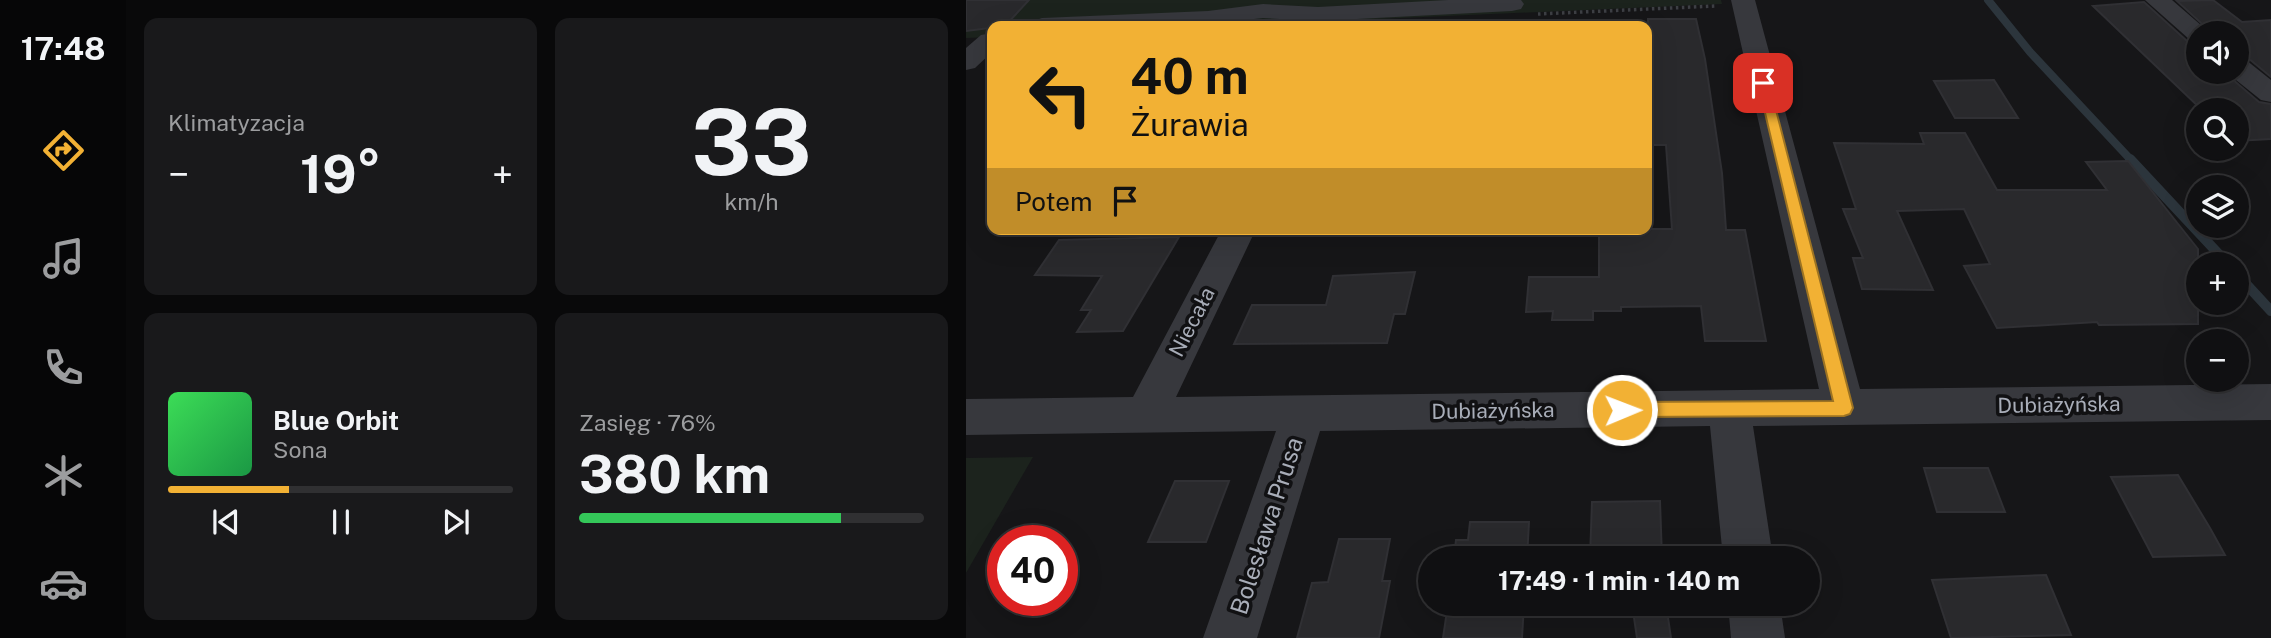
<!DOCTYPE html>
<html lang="pl">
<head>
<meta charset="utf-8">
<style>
  body { margin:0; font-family:"Public Sans",sans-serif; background:#19191b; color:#f1f3f6; height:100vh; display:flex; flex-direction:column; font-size:26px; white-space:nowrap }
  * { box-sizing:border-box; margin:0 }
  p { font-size:23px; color:#9c9d9f }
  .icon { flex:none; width:38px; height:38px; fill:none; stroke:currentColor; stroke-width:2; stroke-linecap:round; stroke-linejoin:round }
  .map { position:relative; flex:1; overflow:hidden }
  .side { display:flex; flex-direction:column; gap:18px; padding:18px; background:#09090a; width:840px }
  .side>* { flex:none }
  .guide { position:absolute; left:21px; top:21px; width:665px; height:214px; border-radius:14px; box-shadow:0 7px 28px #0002,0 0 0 2px #303032; background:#f2b134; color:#111; overflow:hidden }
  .buttons { position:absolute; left:1220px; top:21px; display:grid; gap:14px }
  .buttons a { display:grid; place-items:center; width:63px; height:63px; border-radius:50%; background:#101012; box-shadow:0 7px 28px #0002,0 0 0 2px #303032; font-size:35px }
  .speed { position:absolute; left:21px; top:525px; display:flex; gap:14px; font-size:35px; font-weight:700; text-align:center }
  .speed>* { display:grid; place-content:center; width:91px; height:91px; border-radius:50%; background:#101012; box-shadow:0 7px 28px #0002,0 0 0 2px #303032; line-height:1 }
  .speed .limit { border:10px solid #d22; background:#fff; color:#111 }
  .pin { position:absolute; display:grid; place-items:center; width:60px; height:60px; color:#fff; margin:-30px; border-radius:14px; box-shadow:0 4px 10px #0006 }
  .me { position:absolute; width:77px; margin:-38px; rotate:89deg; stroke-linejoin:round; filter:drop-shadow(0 0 5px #0008) }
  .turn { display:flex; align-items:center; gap:24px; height:147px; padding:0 28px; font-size:32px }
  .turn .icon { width:91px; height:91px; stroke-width:2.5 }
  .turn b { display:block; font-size:49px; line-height:60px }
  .then { display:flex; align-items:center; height:66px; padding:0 28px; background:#0003; gap:14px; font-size:26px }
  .big { font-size:52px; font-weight:700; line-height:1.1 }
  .side .card { flex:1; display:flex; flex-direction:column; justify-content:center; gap:10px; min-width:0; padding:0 24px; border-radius:14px; background:#19191b }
  .side .dial { align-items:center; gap:0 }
  .dial b { font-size:91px; line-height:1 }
  .song { display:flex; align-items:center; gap:21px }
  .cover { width:84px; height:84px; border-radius:10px; background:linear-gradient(135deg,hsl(130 70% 55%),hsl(140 70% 35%)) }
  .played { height:7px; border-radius:4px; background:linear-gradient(90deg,#f2b134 35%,#303032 35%) }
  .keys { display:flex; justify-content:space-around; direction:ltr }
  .heat { display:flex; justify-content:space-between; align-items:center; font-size:38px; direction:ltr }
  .charge { height:10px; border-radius:5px; background:linear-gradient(90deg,#34c759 76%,#303032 0) }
  .side .tiles { flex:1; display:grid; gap:18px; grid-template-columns:repeat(2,1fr) }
  .trip { position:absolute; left:452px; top:546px; width:402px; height:70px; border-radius:35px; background:#101012; box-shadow:0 7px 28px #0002,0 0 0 2px #303032; font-weight:700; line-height:70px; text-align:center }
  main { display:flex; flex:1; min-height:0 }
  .tab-bar { display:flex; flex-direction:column; width:126px; justify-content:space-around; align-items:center; background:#060607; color:#9c9d9f }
  .tab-bar .icon { width:49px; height:49px }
  .tab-bar .active { color:#f2b134 }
  .tab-bar b { font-size:32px; color:#f1f3f6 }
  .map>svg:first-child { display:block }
  .green { fill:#1c231d }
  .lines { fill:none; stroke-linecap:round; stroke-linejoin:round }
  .stream-far1 { stroke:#2c353c; stroke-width:8 }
  .stream { stroke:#2c353c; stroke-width:10 }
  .building { fill:#29292c; stroke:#303034; stroke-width:2 }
  .path { stroke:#3d3f44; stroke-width:3.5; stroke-dasharray:2.5 3.5; stroke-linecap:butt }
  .minor { fill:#37383d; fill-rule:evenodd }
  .route { fill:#f2b134; stroke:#9d7322; stroke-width:2 }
  .labels { text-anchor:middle; stroke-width:7; stroke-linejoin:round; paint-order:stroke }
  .street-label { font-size:21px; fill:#a8adb8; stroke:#111113 }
  .near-street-label { font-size:24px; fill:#a8adb8; stroke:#111113 }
</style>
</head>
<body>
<main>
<nav class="tab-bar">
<b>17:48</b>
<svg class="icon active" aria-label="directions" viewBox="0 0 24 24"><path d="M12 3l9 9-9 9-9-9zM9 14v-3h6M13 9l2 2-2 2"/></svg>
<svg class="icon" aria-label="music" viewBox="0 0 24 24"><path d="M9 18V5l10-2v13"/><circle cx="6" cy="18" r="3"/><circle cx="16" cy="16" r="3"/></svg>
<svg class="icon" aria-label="phone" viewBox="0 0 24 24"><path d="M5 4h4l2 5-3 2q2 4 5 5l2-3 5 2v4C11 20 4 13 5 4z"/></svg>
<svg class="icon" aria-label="climate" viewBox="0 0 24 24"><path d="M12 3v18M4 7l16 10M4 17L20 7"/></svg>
<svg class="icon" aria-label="car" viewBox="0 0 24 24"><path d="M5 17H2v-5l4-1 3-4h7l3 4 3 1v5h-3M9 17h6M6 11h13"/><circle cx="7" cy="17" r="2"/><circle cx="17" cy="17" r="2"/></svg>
</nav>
<section class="side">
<div class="tiles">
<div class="card"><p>Klimatyzacja</p>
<div class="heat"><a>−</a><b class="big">19°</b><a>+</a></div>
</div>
<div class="card dial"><b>33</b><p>km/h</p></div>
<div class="card">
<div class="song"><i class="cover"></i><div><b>Blue Orbit</b><p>Sona</p></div></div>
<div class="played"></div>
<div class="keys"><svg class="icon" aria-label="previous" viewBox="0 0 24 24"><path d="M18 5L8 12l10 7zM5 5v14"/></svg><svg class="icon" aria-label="pause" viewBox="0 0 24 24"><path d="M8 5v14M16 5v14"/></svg><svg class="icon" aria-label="next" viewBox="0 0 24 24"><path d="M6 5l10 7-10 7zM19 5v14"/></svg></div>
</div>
<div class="card"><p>Zasięg · 76%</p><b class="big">380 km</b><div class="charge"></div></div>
</div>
</section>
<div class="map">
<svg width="1305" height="638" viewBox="0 0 1305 638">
  <rect width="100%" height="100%" fill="#161618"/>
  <g class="green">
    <path d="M0 0H755L756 4 255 26H26V37L0 38Z"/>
    <path d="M67 457 0 573V458Z"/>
  </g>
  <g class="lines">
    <path class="stream-far1" d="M1022 0 1064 52 1165 160"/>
    <g class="stream">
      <path d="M1164 159 1262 264"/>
      <path d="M1270 273 1305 311"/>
    </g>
  </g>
  <g class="building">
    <path d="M0 0H63L39 26 0 31Z"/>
    <path d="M1247 0 1276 22 1305 20V77L1282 58 1270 55V33H1246L1211 1Z"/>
    <path d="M1178 2 1221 41 1232 44V72H1258L1293 102 1305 104V139L1270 141V110H1236L1127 6Z"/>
    <path d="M682 19H730L739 59 756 173 760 230H779L800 341H739L735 306 655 307V311H627V320H586L587 311 560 312 563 277H633V229H706L700 145H683Z"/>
    <path d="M1028 80 1052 118H989L968 81Z"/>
    <path d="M954 133H999L1031 190H1141L1120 162 1162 161 1232 249V324L1133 325 1131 322 1031 328 998 266 1024 264 998 209 931 211 967 290 896 289 887 258H897L877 209H890L868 143 958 144Z"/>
    <path d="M213 237 157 331 111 332 125 310H115L136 276 69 275 93 240Z"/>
    <path d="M449 272 439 314H428L421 343 268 344 286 305H360L367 276Z"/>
    <path d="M958 468H1022L1039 512H971Z"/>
    <path d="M1212 475 1244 528 1259 555 1187 557 1145 477Z"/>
    <path d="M209 481H263L240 542H182Z"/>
    <path d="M694 501 696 558H624L626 502Z"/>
    <path d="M504 522H563L561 558H488L490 540H502Z"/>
    <path d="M373 539H424L416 581H424L413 638H331L346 583 362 582Z"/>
    <path d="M1080 575 1105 635 985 638 966 580Z"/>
    <path d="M482 604H558L556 638H477Z"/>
    <path d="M666 604H700L705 638H671Z"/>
  </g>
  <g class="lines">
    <path class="path" d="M572 14 749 6"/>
    <g class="minor">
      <path d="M482 0H555L558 4 555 9 546 11 352 21 297 18 225 26H63L67 21 76 18 242 11 297 4 352 7Z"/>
      <path d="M765 0H789L894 389 1305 384V420L787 426 807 558H757L744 426 354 431 291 638H237L310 431 0 435V399L167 397 256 229H290L210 397 853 389Z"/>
      <path d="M1179 0H1206L1244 33H1232V42L1223 39Z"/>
      <path d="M26 33V52L9 68 0 70V48L15 35Z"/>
      <path d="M1270 58 1280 60 1305 80V102L1295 100 1260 72H1270Z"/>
      <path d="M762 604H814L819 638H765Z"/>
    </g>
  </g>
  <path class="route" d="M793 81 803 83 887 408 884 414 878 416 656 417 650 415 648 410 650 405 656 402 867 401 792 83Z"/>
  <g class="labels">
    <g class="street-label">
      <text transform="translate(226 322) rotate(-63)" y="7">Niecała</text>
      <text transform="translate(1093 405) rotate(-1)" y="7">Dubiażyńska</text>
      <text transform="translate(527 411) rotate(-1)" y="7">Dubiażyńska</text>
    </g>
    <g class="near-street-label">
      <text transform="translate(301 526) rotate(-72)" y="8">Bolesława Prusa</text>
    </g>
  </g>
</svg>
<div class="buttons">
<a><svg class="icon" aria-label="sound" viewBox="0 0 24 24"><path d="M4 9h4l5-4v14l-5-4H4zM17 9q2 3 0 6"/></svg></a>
<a><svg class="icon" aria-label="search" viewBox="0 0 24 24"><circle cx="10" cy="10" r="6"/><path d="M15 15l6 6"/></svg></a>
<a><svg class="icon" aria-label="layers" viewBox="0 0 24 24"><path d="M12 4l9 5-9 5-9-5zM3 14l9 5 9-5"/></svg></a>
<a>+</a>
<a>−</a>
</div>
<div class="speed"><div class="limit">40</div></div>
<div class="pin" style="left:797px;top:83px;background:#d93025"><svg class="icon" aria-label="arrive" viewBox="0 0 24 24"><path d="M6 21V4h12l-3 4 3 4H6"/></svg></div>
<svg class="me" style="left:656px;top:410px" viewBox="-20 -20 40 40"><circle r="17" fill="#f2b134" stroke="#fff" stroke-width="3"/><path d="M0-11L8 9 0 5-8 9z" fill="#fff"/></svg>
<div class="trip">17:49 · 1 min · 140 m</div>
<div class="guide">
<div class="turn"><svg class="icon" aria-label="left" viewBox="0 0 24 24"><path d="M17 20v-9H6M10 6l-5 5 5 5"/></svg><div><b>40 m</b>Żurawia</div></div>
<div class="then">Potem<svg class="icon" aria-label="arrive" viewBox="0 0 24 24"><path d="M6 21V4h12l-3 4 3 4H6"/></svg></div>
</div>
</div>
</main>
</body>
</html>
